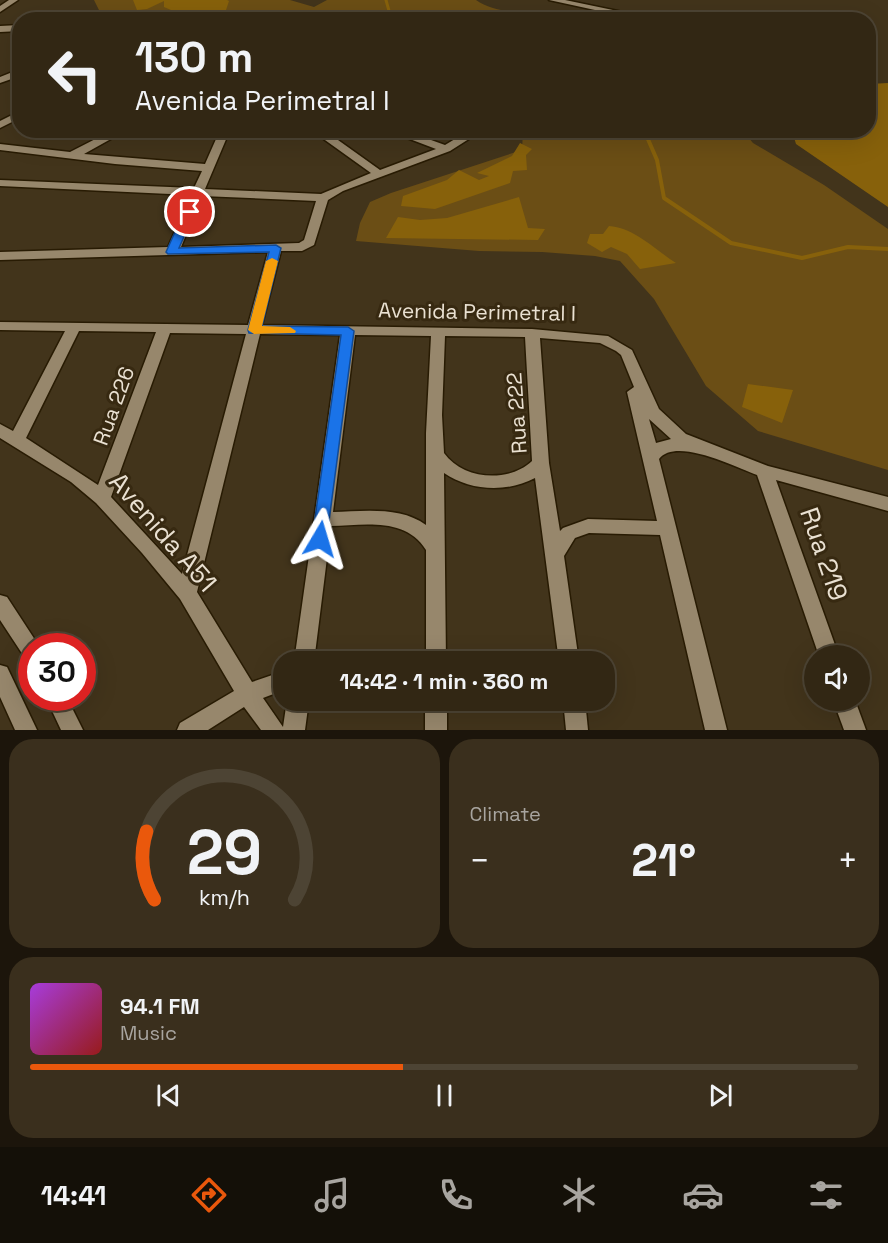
<!DOCTYPE html>
<html lang="en">
<head>
<meta charset="utf-8">
<style>
  body { margin:0; font-family:"Space Grotesk",sans-serif; background:#3a2f1d; color:#f1f3f6; height:100vh; display:flex; flex-direction:column; font-size:22px; white-space:nowrap }
  * { box-sizing:border-box; margin:0 }
  p { font-size:20px; color:#a8a5a0 }
  .icon { flex:none; width:33px; height:33px; fill:none; stroke:currentColor; stroke-width:2; stroke-linecap:round; stroke-linejoin:round }
  .map { position:relative; height:730px; overflow:hidden }
  .details { display:flex; flex-direction:column; gap:9px; padding:9px; background:#1c150b; flex:1 }
  .details>* { flex:none }
  .guide { position:absolute; left:12px; top:12px; width:864px; height:126px; border-radius:24px; box-shadow:0 6px 24px #0002,0 0 0 2px #4d4434; background:#322714; color:#f1f3f6; overflow:hidden }
  .tools { position:absolute; left:804px; top:645px; display:grid; gap:12px }
  .tools a { display:grid; place-items:center; width:66px; height:66px; border-radius:50%; background:#322714; box-shadow:0 6px 24px #0002,0 0 0 2px #4d4434; font-size:30px }
  .speed { position:absolute; left:18px; top:633px; display:flex; gap:12px; font-size:30px; font-weight:700; text-align:center }
  .speed>* { display:grid; place-content:center; width:78px; height:78px; border-radius:50%; background:#322714; box-shadow:0 6px 24px #0002,0 0 0 2px #4d4434; line-height:1 }
  .speed .limit { border:9px solid #d22; background:#fff; color:#111 }
  .pin { position:absolute; display:grid; place-items:center; width:51px; height:51px; color:#fff; margin:-26px; border:3px solid #fff; border-radius:50%; box-shadow:0 2px 6px #0007 }
  .me { position:absolute; width:66px; margin:-33px; rotate:7deg; stroke-linejoin:round; filter:drop-shadow(0 0 4px #0008) }
  .turn { display:flex; align-items:center; gap:21px; height:126px; padding:0 24px; font-size:27px }
  .turn .icon { width:78px; height:78px; stroke-width:2.5 }
  .turn b { display:block; font-size:42px; line-height:51px }
  .big { font-size:45px; font-weight:700; line-height:1.1 }
  .details .card { flex:1; display:flex; flex-direction:column; justify-content:center; gap:9px; min-width:0; padding:0 21px; border-radius:24px; background:#3a2f1d }
  .details .dial { align-items:center; gap:0 }
  .dial svg { height:156px; overflow:visible; fill:none; stroke:#4d4434; stroke-width:7; stroke-linecap:round; text-anchor:middle }
  .dial text { fill:#f1f3f6; stroke:none }
  .song { display:flex; align-items:center; gap:18px }
  .cover { width:72px; height:72px; border-radius:9px; background:linear-gradient(135deg,hsl(280 70% 55%),hsl(0 70% 35%)) }
  .played { height:6px; border-radius:3px; background:linear-gradient(90deg,#ea580c 45%,#4d4434 45%) }
  .keys { display:flex; justify-content:space-around; direction:ltr }
  .heat { display:flex; justify-content:space-between; align-items:center; font-size:33px; direction:ltr }
  .details .tiles { flex:1; display:grid; gap:9px; grid-template-columns:1fr 1fr }
  .card:last-child { grid-column:span 2 }
  .trip { position:absolute; left:273px; top:651px; width:342px; height:60px; border-radius:24px; background:#322714; box-shadow:0 6px 24px #0002,0 0 0 2px #4d4434; font-weight:700; line-height:60px; text-align:center }
  .tabs { display:flex; height:96px; justify-content:space-around; align-items:center; background:#141008; color:#a8a5a0 }
  .tabs .icon { width:42px; height:42px }
  .tabs .active { color:#ea580c }
  .tabs b { font-size:27px; color:#f1f3f6 }
  .map>svg:first-child { display:block }
  .green { fill:#6b4e15 }
  .water { fill:#87610b }
  .lines { fill:none; stroke-linecap:round; stroke-linejoin:round }
  .stream-far1 { stroke:#87610b; stroke-width:3 }
  .stream { stroke:#87610b; stroke-width:4 }
  .minor-casing { stroke:#281b03; stroke-width:3 }
  .minor { fill:#97876c; fill-rule:evenodd }
  .route { fill:#1a73e8; stroke:#114b97; stroke-width:1.5 }
  .slow { fill:#f59e0b }
  .labels { text-anchor:middle; stroke-width:6; stroke-linejoin:round; paint-order:stroke }
  .street-label { font-size:21px; fill:#eae1d2; stroke:#372911 }
  .near-street-label { font-size:26px; fill:#eae1d2; stroke:#372911 }
</style>
</head>
<body>
<div class="map">
<svg width="888" height="730" viewBox="0 0 888 730">
  <rect width="100%" height="100%" fill="#42341b"/>
  <g class="green">
    <path d="M94 0H290L314 7 327 0H476C496 14 524 11 547 19L110 18 99 10Z"/>
    <path d="M523 131H743L753 143 824 185 888 229V470L758 431 706 386 654 299 620 261 595 256 542 252 479 251 356 241 360 223 370 202 391 193 522 150Z"/>
  </g>
  <g class="water">
    <path d="M133 0H227L229 1 223 19 185 20 178 13 164 7V1L147 9 137 10Z"/>
    <path d="M888 83V207L796 144 792 131 868 130 869 84Z"/>
    <path d="M520 143 532 149 526 155 527 170 513 171 510 183 435 209 401 206 403 196 447 180 459 170 479 180 489 176 477 173 512 156Z"/>
    <path d="M519 197 528 228 545 229 538 240 386 238 398 217 420 220 447 218Z"/>
    <path d="M609 226C635 228 654 249 676 263L640 269 627 254 611 247 602 252 587 243 590 234H603Z"/>
    <path d="M748 384 793 390 782 423 742 407Z"/>
  </g>
  <g class="lines">
    <path class="stream-far1" d="M386 0 391 18 395 20"/>
    <path class="stream" d="M644 130 657 160 664 198 731 243 802 258 848 247 888 249"/>
    <g class="minor-casing">
      <g id="minor">
        <path d="M9 0H18L0 12V6Z"/>
        <path d="M549 0H565L661 20H641Z"/>
        <path d="M20 25V31L0 32V26Z"/>
        <path d="M20 69V76L0 83V77Z"/>
        <path d="M20 111V118L0 128V121Z"/>
        <path d="M113 130H127L84 154 205 164 220 130H230L205 189 321 194 371 173 311 130H324L380 170 436 149 386 130H403L445 145 470 130H483L450 151 343 191 328 200 314 245 302 251H281L262 325 532 329 608 336 632 350 659 409 686 434 768 466 888 497V511L776 480 839 656H819L757 475C735 467 676 437 659 459L727 730H705L660 535 589 533 575 538 564 556 579 662H559L535 478C507 493 470 491 444 473L446 662H426V550C406 517 364 525 331 526L314 662H294L340 335 260 334 197 592 252 682 284 671V690L263 698 283 727 287 700H309L305 730H261L244 707 208 730H177L180 723 234 691 180 599 142 553 96 503 71 482 0 438V424L13 431 65 331 0 330V322L248 325 268 252 0 260V252L168 247 191 195 0 186V180L194 188 202 171 115 164 0 150V144L70 152ZM202 196 316 201 304 240 299 243 181 247ZM79 331 156 332 98 485 26 438ZM170 333 246 334 182 574 111 497ZM355 335 431 336 426 433V525C401 506 363 511 333 512ZM445 336 525 337 532 461C509 483 463 480 444 453L442 415ZM540 338 600 343 616 351 621 355 634 387 627 392 657 521 588 519 563 528 560 531 549 463ZM649 419 671 439 656 443Z"/>
        <path d="M0 595 7 597 39 646H32V661L25 658 0 620Z"/>
        <path d="M0 665 7 667 37 730H15L0 697Z"/>
        <path d="M46 698H67L83 730H61Z"/>
        <rect x="425" y="700" width="22" height="30"/>
        <path d="M563 700H585L588 730H566Z"/>
        <path d="M833 700H855L866 730H844Z"/>
      </g>
    </g>
    <use href="#minor" class="minor"/>
  </g>
  <path class="route" d="M190 209 195 212 179 248 276 245 281 248 262 326 348 327 354 331 326 544H314L312 539 341 335 249 333 248 330 269 252 168 254 166 252 184 212Z"/>
  <path class="slow" d="M272 258 278 261 262 326 290 327 296 331 295 333 254 334 248 330 266 261Z"/>
  <g class="labels">
    <g class="street-label">
      <text transform="translate(477 312) rotate(1)" y="7">Avenida Perimetral I</text>
      <text transform="translate(114 406) rotate(-70)" y="7">Rua 226</text>
      <text transform="translate(517 413) rotate(-94)" y="7">Rua 222</text>
    </g>
    <g class="near-street-label">
      <text transform="translate(163 532) rotate(49)" y="9">Avenida A51</text>
      <text transform="translate(824 554) rotate(71)" y="9">Rua 219</text>
    </g>
  </g>
</svg>
<div class="tools">
<a><svg class="icon" aria-label="sound" viewBox="0 0 24 24"><path d="M4 9h4l5-4v14l-5-4H4zM17 9q2 3 0 6"/></svg></a>
</div>
<div class="speed"><div class="limit">30</div></div>
<div class="pin" style="left:190px;top:212px;background:#d93025"><svg class="icon" aria-label="arrive" viewBox="0 0 24 24"><path d="M6 21V4h12l-3 4 3 4H6"/></svg></div>
<svg class="me" style="left:320px;top:539px" viewBox="-20 -20 40 40"><path d="M0-17L14 15 0 8-14 15z" fill="#1a73e8" stroke="#fff" stroke-width="4"/></svg>
<div class="trip">14:42 · 1 min · 360 m</div>
<div class="guide">
<div class="turn"><svg class="icon" aria-label="left" viewBox="0 0 24 24"><path d="M17 20v-9H6M10 6l-5 5 5 5"/></svg><div><b>130 m</b>Avenida Perimetral I</div></div>
</div>
</div>
<section class="details">
<div class="tiles">
<div class="card dial"><svg viewBox="0 0 100 80">
<path d="M14 69A42 42 0 1 1 86 69"/>
<path d="M14 69A42 42 0 0 1 10 34" stroke="#ea580c"/>
<text x="50" y="56" font-size="32" font-weight="700">29</text>
<text x="50" y="72" font-size="11">km/h</text>
</svg></div>
<div class="card"><p>Climate</p>
<div class="heat"><a>−</a><b class="big">21°</b><a>+</a></div>
</div>
<div class="card">
<div class="song"><i class="cover"></i><div><b>94.1 FM</b><p>Music</p></div></div>
<div class="played"></div>
<div class="keys"><svg class="icon" aria-label="previous" viewBox="0 0 24 24"><path d="M18 5L8 12l10 7zM5 5v14"/></svg><svg class="icon" aria-label="pause" viewBox="0 0 24 24"><path d="M8 5v14M16 5v14"/></svg><svg class="icon" aria-label="next" viewBox="0 0 24 24"><path d="M6 5l10 7-10 7zM19 5v14"/></svg></div>
</div>
</div>
</section>
<nav class="tabs">
<b>14:41</b>
<svg class="icon active" aria-label="directions" viewBox="0 0 24 24"><path d="M12 3l9 9-9 9-9-9zM9 14v-3h6M13 9l2 2-2 2"/></svg>
<svg class="icon" aria-label="music" viewBox="0 0 24 24"><path d="M9 18V5l10-2v13"/><circle cx="6" cy="18" r="3"/><circle cx="16" cy="16" r="3"/></svg>
<svg class="icon" aria-label="phone" viewBox="0 0 24 24"><path d="M5 4h4l2 5-3 2q2 4 5 5l2-3 5 2v4C11 20 4 13 5 4z"/></svg>
<svg class="icon" aria-label="climate" viewBox="0 0 24 24"><path d="M12 3v18M4 7l16 10M4 17L20 7"/></svg>
<svg class="icon" aria-label="car" viewBox="0 0 24 24"><path d="M5 17H2v-5l4-1 3-4h7l3 4 3 1v5h-3M9 17h6M6 11h13"/><circle cx="7" cy="17" r="2"/><circle cx="17" cy="17" r="2"/></svg>
<svg class="icon" aria-label="filters" viewBox="0 0 24 24"><path d="M4 7h16M4 17h16"/><circle cx="9" cy="7" r="2"/><circle cx="15" cy="17" r="2"/></svg>
</nav>
</body>
</html>
